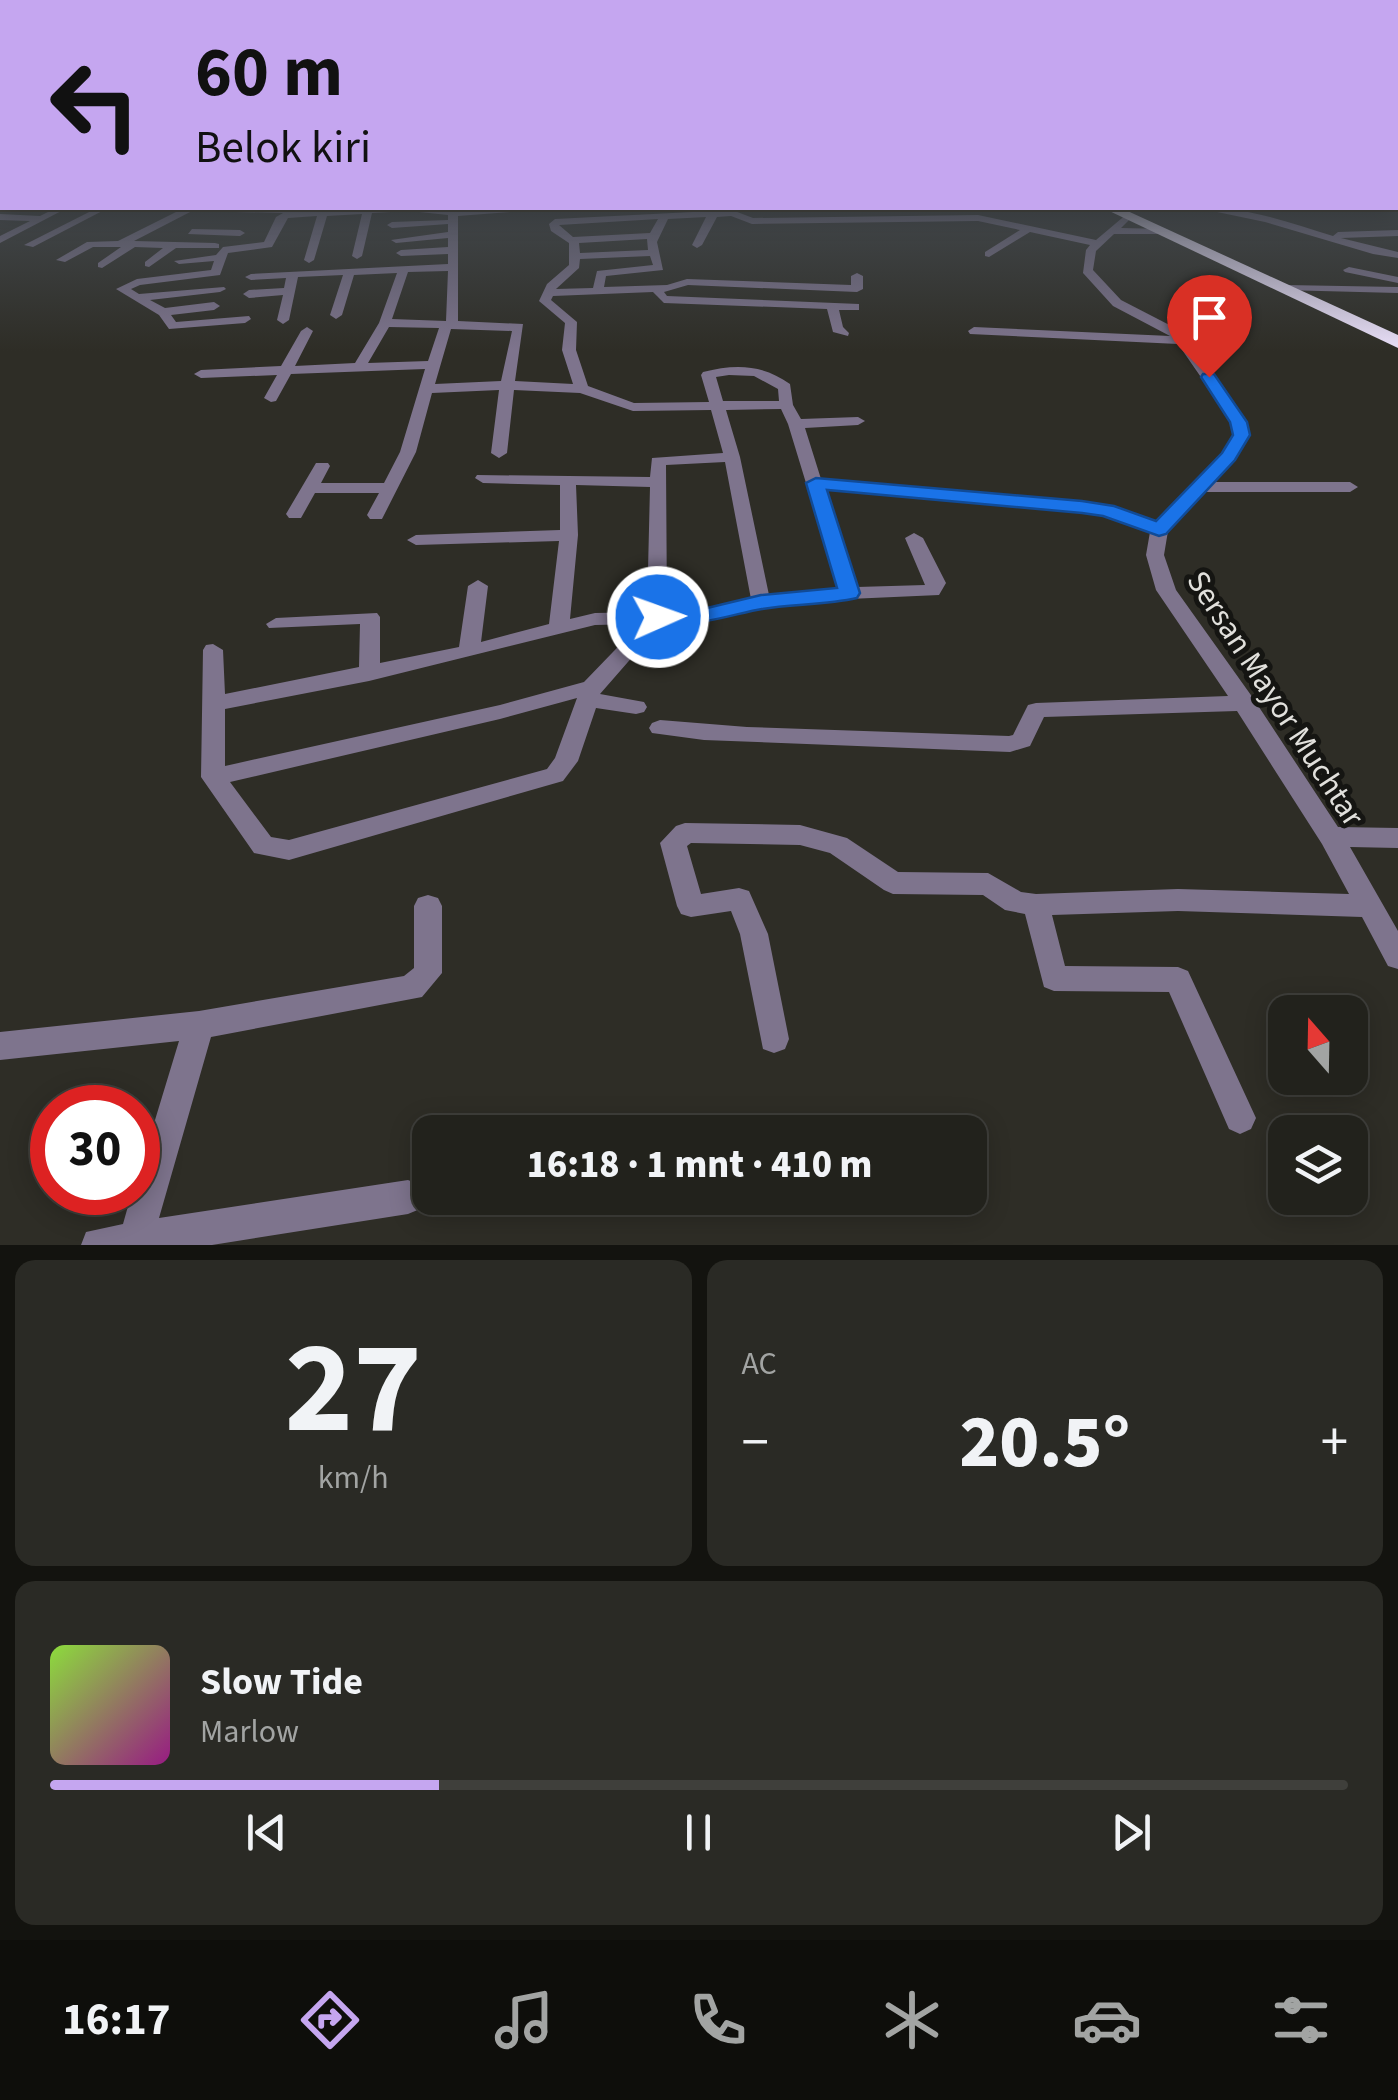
<!DOCTYPE html>
<html lang="id">
<head>
<meta charset="utf-8">
<style>
  body { margin:0; font-family:"Source Sans 3",sans-serif; background:#2a2a25; color:#f1f3f6; height:100vh; display:flex; flex-direction:column; font-size:38px; white-space:nowrap }
  * { box-sizing:border-box; margin:0 }
  p { font-size:32px; color:#a2a4a3 }
  .icon { flex:none; width:55px; height:55px; fill:none; stroke:currentColor; stroke-width:2; stroke-linecap:round; stroke-linejoin:round }
  .map { position:relative; height:1245px; overflow:hidden }
  .sheet { display:flex; flex-direction:column; gap:15px; padding:15px; background:#13130f; flex:1 }
  .sheet>* { flex:none }
  .hud { position:absolute; left:0px; top:0px; width:1400px; height:210px; box-shadow:0 5px 25px #0003,0 0 0 2px #3f3f3b; background:#c5a6f0; color:#111; overflow:hidden }
  .needle { width:65px; rotate:340deg }
  .tools { position:absolute; left:1268px; top:995px; display:grid; gap:20px }
  .tools a { display:grid; place-items:center; width:100px; height:100px; border-radius:20px; background:#22221c; box-shadow:0 5px 25px #0003,0 0 0 2px #3f3f3b; font-size:50px }
  .speed { position:absolute; left:30px; top:1085px; display:flex; gap:20px; font-size:50px; font-weight:700; text-align:center }
  .speed>* { display:grid; place-content:center; width:130px; height:130px; border-radius:50%; background:#22221c; box-shadow:0 5px 25px #0003,0 0 0 2px #3f3f3b; line-height:1 }
  .speed .limit { border:15px solid #d22; background:#fff; color:#111 }
  .pin { position:absolute; display:grid; place-items:center; width:85px; height:85px; color:#fff; margin:-102px -42px; border-radius:50% 50% 50% 0; rotate:-45deg; box-shadow:0 0 10px #0007 }
  .pin .icon { rotate:45deg }
  .me { position:absolute; width:110px; margin:-55px; rotate:88deg; stroke-linejoin:round; filter:drop-shadow(0 0 8px #0008) }
  .turn { display:flex; align-items:center; gap:35px; height:210px; padding:0 30px; font-size:45px }
  .turn .icon { width:130px; height:130px; stroke-width:2.5 }
  .turn b { display:block; font-size:70px; line-height:85px }
  .big { font-size:75px; font-weight:800; line-height:1.1 }
  .sheet .card { flex:1; display:flex; flex-direction:column; justify-content:center; gap:15px; min-width:0; padding:0 35px; border-radius:20px; background:#2a2a25 }
  .sheet .dial { align-items:center; gap:0 }
  .dial b { font-size:130px; line-height:1 }
  .song { display:flex; align-items:center; gap:30px }
  .cover { width:120px; height:120px; border-radius:15px; background:linear-gradient(135deg,hsl(90 70% 55%),hsl(310 70% 35%)) }
  .played { height:10px; border-radius:5px; background:linear-gradient(90deg,#c5a6f0 30%,#3f3f3b 30%) }
  .keys { display:flex; justify-content:space-around; direction:ltr }
  .heat { display:flex; justify-content:space-between; align-items:center; font-size:55px; direction:ltr }
  .sheet .tiles { flex:1; display:grid; gap:15px; grid-template-columns:1fr 1fr }
  .card:last-child { grid-column:span 2 }
  .trip { position:absolute; left:412px; top:1115px; width:575px; height:100px; border-radius:20px; background:#22221c; box-shadow:0 5px 25px #0003,0 0 0 2px #3f3f3b; font-weight:800; line-height:100px; text-align:center }
  .menu { display:flex; height:160px; justify-content:space-around; align-items:center; background:#0e0e0b; color:#a2a4a3 }
  .menu .icon { width:70px; height:70px }
  .menu .selected { color:#c5a6f0 }
  .menu b { font-size:45px; color:#f1f3f6 }
  .map>svg:first-child { display:block }
  .lines { fill:none; stroke-linecap:round; stroke-linejoin:round }
  .street { fill:#7e748d; fill-rule:evenodd }
  .highway { fill:#eae0f9; fill-rule:evenodd }
  .route { fill:#1a73e8; stroke:#114b97; stroke-width:2.5 }
  .labels { text-anchor:middle; stroke-width:10; stroke-linejoin:round; paint-order:stroke }
  .street-label { font-size:32px; fill:#e1e0dc; stroke:#151512 }
</style>
</head>
<body>
<div class="map">
<svg width="1398" height="1245" viewBox="0 0 1398 1245">
  <rect width="100%" height="100%" fill="#2e2d26"/>
  <g class="lines">
    <g class="street">
      <rect x="0" y="177" width="2" height="4"/>
      <rect x="0" y="193" width="2" height="6"/>
      <path d="M56 208H67L0 243V236L30 221 0 220V214L40 216Z"/>
      <path d="M97 208H108L33 247 24 245Z"/>
      <path d="M184 208H291L293 212C371 207 448 208 526 208L522 211 458 216V321L523 324 515 381 573 384 562 350 565 323 539 301 547 284 569 265V243L551 231 549 224 555 219 732 210 753 218 978 215 1096 240 1128 213 1133 216 1121 228 1167 229 1163 234H1114L1096 251 1093 270 1121 300 1183 332 1246 422C1251 447 1229 465 1213 482H1350L1358 487 1350 492H1204L1168 531 1164 555 1176 590 1253 698 1338 827 1398 828V848L1350 847 1398 931V969L1388 966 1362 917 1178 911 1052 915 1065 966 1178 967 1188 971 1256 1118 1251 1129 1240 1134 1229 1129 1169 992 1054 991 1044 987 1025 914 1005 910 983 895 893 894 884 890 830 853 800 845 691 843 687 846 701 894 739 888 749 891 768 934 789 1039 785 1049 774 1053 763 1049 740 934 731 911 691 917 681 914 677 906 660 843 676 826 685 823 800 825 847 838 898 872 988 873 1021 892 1036 894 1178 889 1349 894 1322 844 1237 711 1044 717 1030 746 1010 752 704 740 652 733 649 728 652 723 660 720 747 727 1009 736 1013 735 1028 705 1036 703 1228 696 1156 590 1146 555 1150 532 1123 521 1082 512 825 489 857 587 925 585 905 538 914 533 923 538 946 583 939 595 849 599 761 608 703 622 662 623 600 694 644 702 647 707 644 712 636 714 596 708 578 761 563 781 289 860 254 853 201 777 203 650 206 645 213 644 223 650 225 694 359 667 360 624 269 628 266 624 276 618 377 613 380 617V663L459 647 468 586 478 580 488 586 481 642 549 624 559 541 416 545 407 540 416 535 560 530V485L483 483 475 478 477 475 650 477 652 458 723 453 711 410 633 411 580 393 514 390 507 453 499 458 491 453 499 390 432 393 416 452 382 519H370L367 515 379 493H315L301 518H289L286 514 316 463H328L330 466 321 483H384L400 452 425 369 291 374 276 401 271 402 264 398 277 375 201 378 194 374 201 370 281 366 301 331 307 327 313 331 295 366 355 363 379 323 397 273 354 275 342 315 336 319 330 315 343 275 298 277 289 320 283 324 277 320 283 295 249 298 243 294 249 290 284 288 286 278 251 280 245 277 251 274 448 264V254L401 256 396 253 401 250 448 247V238L396 243 391 240 448 232V224L392 228 387 225 392 222 448 220V215L410 211 372 213 362 256 357 259 352 256 362 214 327 216 314 260 309 263 304 260 317 216 288 218 272 247 228 253 220 275 140 285 131 289 139 294 224 287 226 289 220 292 150 300 165 308 214 302 220 306 214 310 171 315 176 322 249 316 251 319 245 323 169 329 159 315 116 289 137 279 211 270 214 261 179 264 174 261 216 255 223 247 264 242 276 217 283 213 192 211 134 241 215 243 219 244V248H176L149 267 145 266V262L163 248 135 247 102 268 98 267V263L121 247H93L65 262 56 260 87 242 118 241ZM731 216 752 224 978 221 1020 230 985 252V256L989 257 1030 232 1090 245 1086 250 1083 273 1113 306 1170 336 974 327 968 331 970 334 1178 344 1232 422 1233 435 1222 454 1156 523 1134 513 1082 502 821 479 805 428 858 425 865 421 858 417 801 419 793 405 790 384C762 364 735 364 703 372L701 375 709 402 634 403 588 386 576 350 577 322 551 300 553 296 653 292 664 303 827 309 833 332 848 336 849 333 843 327 839 310H859V304L667 296 664 292 688 285 857 292 863 289V276L857 273 851 276V285L687 279 667 285 604 287 606 276 663 270 657 242 668 219 706 217 692 245 697 248 702 245 717 217ZM658 219 650 233 573 237 559 225ZM647 239 648 250 580 253 579 243ZM650 256 653 265 597 271 593 288 556 289 579 268 580 259ZM448 271 446 321 392 319 408 272ZM389 327 439 328 428 361 368 363ZM451 329 512 331 501 381 435 384ZM729 375 754 376 778 389 779 401H723L716 377ZM781 409 788 424 838 588 769 595 740 457 726 410ZM725 462 751 599 703 610 667 611 666 465ZM576 485 650 487 647 612 595 613 570 619 578 535ZM640 624 584 682 500 705 225 766V709L369 681 595 625ZM577 698 555 758 547 769 289 840 271 837 230 782 500 719Z"/>
      <path d="M1198 208C1243 205 1290 223 1333 236L1338 232 1398 230V236L1341 238 1398 252V258L1373 254 1265 222Z"/>
      <path d="M192 229 240 230 245 233 240 236 188 234Z"/>
      <path d="M1349 267 1398 277V283L1345 272 1343 270Z"/>
      <path d="M1286 285 1398 287V293L1282 290V286Z"/>
      <path d="M428 895 438 898 442 906V973L422 997 211 1037 159 1218 408 1180 420 1185 425 1197 420 1209 408 1214 212 1245H81L86 1232 123 1224 132 1192H138V1176L179 1041 0 1060V1032L199 1011 404 976 414 968V906L418 898Z"/>
    </g>
    <path class="highway" d="M1103 208H1121L1398 335V348Z"/>
  </g>
  <linearGradient id="sky" x2="0" y2="1"><stop stop-color="#191915"/><stop offset="0.5" stop-color="#464c52"/><stop offset="1" stop-color="#464c52" stop-opacity="0"/></linearGradient>
  <rect width="1398" height="351" fill="url(#sky)"/>
  <path class="route" d="M1203 374H1214L1247 422 1250 435 1235 460 1166 534 1159 536 1103 516 1082 513 827 490 860 593 857 598C826 605 793 604 762 609 735 613 667 637 646 617L658 610 703 609 761 595 837 588 806 483 816 478 1082 501 1114 506 1156 521 1222 453 1233 435 1230 422 1201 377Z"/>
  <g class="labels">
    <g class="street-label">
      <text transform="translate(1276 698) rotate(57)" y="11">Sersan Mayor Muchtar</text>
    </g>
  </g>
</svg>
<div class="tools">
<a><svg class="needle" viewBox="-14 -14 28 28"><path d="M0-13l5 13h-10z" fill="#e53935"/><path d="M0 13l5-13h-10z" fill="#a2a4a3"/></svg></a>
<a><svg class="icon" aria-label="layers" viewBox="0 0 24 24"><path d="M12 4l9 5-9 5-9-5zM3 14l9 5 9-5"/></svg></a>
</div>
<div class="speed"><div class="limit">30</div></div>
<div class="pin" style="left:1209px;top:377px;background:#d93025"><svg class="icon" aria-label="arrive" viewBox="0 0 24 24"><path d="M6 21V4h12l-3 4 3 4H6"/></svg></div>
<svg class="me" style="left:658px;top:617px" viewBox="-20 -20 40 40"><circle r="17" fill="#1a73e8" stroke="#fff" stroke-width="3"/><path d="M0-11L8 9 0 5-8 9z" fill="#fff"/></svg>
<div class="trip">16:18 · 1 mnt · 410 m</div>
<div class="hud">
<div class="turn"><svg class="icon" aria-label="left" viewBox="0 0 24 24"><path d="M17 20v-9H6M10 6l-5 5 5 5"/></svg><div><b>60 m</b>Belok kiri</div></div>
</div>
</div>
<section class="sheet">
<div class="tiles">
<div class="card dial"><b>27</b><p>km/h</p></div>
<div class="card"><p>AC</p>
<div class="heat"><a>−</a><b class="big">20.5°</b><a>+</a></div>
</div>
<div class="card">
<div class="song"><i class="cover"></i><div><b>Slow Tide</b><p>Marlow</p></div></div>
<div class="played"></div>
<div class="keys"><svg class="icon" aria-label="previous" viewBox="0 0 24 24"><path d="M18 5L8 12l10 7zM5 5v14"/></svg><svg class="icon" aria-label="pause" viewBox="0 0 24 24"><path d="M8 5v14M16 5v14"/></svg><svg class="icon" aria-label="next" viewBox="0 0 24 24"><path d="M6 5l10 7-10 7zM19 5v14"/></svg></div>
</div>
</div>
</section>
<nav class="menu">
<b>16:17</b>
<svg class="icon selected" aria-label="directions" viewBox="0 0 24 24"><path d="M12 3l9 9-9 9-9-9zM9 14v-3h6M13 9l2 2-2 2"/></svg>
<svg class="icon" aria-label="music" viewBox="0 0 24 24"><path d="M9 18V5l10-2v13"/><circle cx="6" cy="18" r="3"/><circle cx="16" cy="16" r="3"/></svg>
<svg class="icon" aria-label="phone" viewBox="0 0 24 24"><path d="M5 4h4l2 5-3 2q2 4 5 5l2-3 5 2v4C11 20 4 13 5 4z"/></svg>
<svg class="icon" aria-label="climate" viewBox="0 0 24 24"><path d="M12 3v18M4 7l16 10M4 17L20 7"/></svg>
<svg class="icon" aria-label="car" viewBox="0 0 24 24"><path d="M5 17H2v-5l4-1 3-4h7l3 4 3 1v5h-3M9 17h6M6 11h13"/><circle cx="7" cy="17" r="2"/><circle cx="17" cy="17" r="2"/></svg>
<svg class="icon" aria-label="filters" viewBox="0 0 24 24"><path d="M4 7h16M4 17h16"/><circle cx="9" cy="7" r="2"/><circle cx="15" cy="17" r="2"/></svg>
</nav>
</body>
</html>
